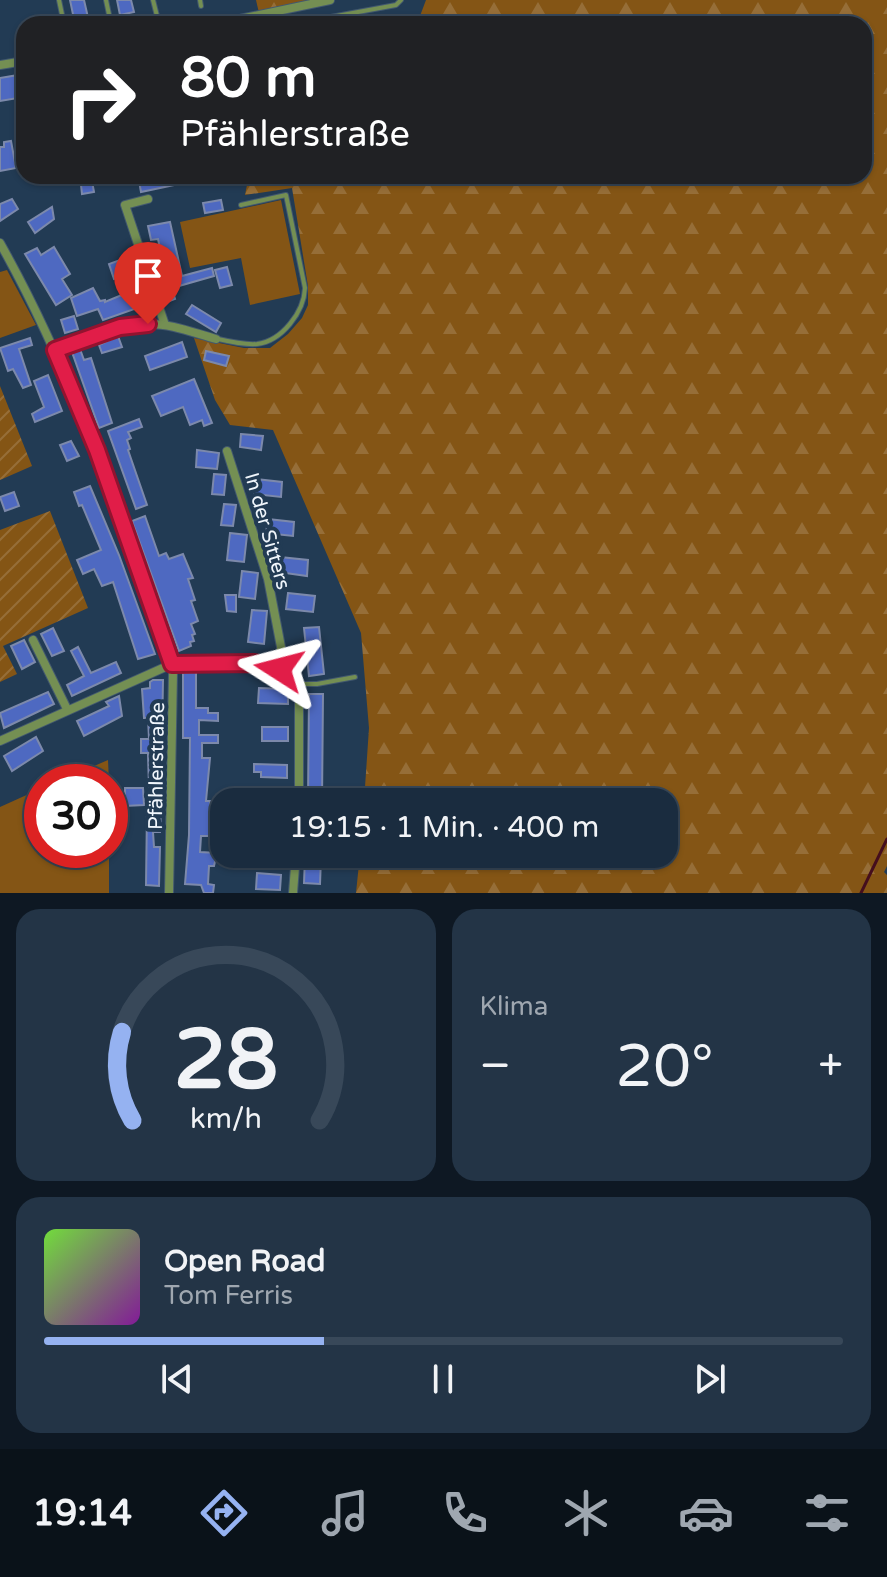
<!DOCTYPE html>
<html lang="de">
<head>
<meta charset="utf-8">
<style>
  body { margin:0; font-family:"Varela Round",sans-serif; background:#233446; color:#f1f3f6; height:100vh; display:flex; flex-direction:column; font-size:30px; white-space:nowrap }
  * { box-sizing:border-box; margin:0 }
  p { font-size:26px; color:#9fa7b0 }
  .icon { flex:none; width:44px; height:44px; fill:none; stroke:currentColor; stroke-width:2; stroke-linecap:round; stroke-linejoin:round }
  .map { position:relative; height:893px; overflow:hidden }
  .drawer { display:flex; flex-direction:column; gap:16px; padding:16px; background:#0e1823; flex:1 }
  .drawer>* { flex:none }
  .hud { position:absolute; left:16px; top:16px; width:856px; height:168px; border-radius:24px; box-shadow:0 2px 6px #0004,0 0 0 2px #384859; background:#202124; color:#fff; overflow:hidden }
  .speed { position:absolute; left:24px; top:764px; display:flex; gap:16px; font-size:40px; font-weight:700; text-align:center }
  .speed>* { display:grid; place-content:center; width:104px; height:104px; border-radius:50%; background:#1a2c3f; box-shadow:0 2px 6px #0004,0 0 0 2px #384859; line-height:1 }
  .speed .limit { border:12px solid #d22; background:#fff; color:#111 }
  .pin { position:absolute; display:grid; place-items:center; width:68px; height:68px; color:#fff; margin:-82px -34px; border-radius:50% 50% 50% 0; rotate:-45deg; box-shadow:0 0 8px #0007 }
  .pin .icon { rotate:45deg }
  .me { position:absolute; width:88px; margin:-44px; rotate:279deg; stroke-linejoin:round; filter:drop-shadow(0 0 6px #0008) }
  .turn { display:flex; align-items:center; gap:28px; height:168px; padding:0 32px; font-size:36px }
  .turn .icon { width:104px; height:104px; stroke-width:2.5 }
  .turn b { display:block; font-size:56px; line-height:68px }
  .big { font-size:60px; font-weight:600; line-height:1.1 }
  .drawer .card { flex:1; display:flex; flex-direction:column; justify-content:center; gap:12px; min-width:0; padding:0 28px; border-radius:24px; background:#233446 }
  .drawer .dial { align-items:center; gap:0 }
  .dial svg { height:208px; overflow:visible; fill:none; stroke:#384859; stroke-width:7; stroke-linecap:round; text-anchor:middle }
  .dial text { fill:#f1f3f6; stroke:none }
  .song { display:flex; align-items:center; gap:24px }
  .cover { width:96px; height:96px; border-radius:12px; background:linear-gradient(135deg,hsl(100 70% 55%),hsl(290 70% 35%)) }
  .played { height:8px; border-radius:4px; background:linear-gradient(90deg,#95b2f1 35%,#384859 35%) }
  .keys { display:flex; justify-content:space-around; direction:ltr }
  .heat { display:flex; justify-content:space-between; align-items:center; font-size:44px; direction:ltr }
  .drawer .tiles { flex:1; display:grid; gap:16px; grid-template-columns:1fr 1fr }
  .card:last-child { grid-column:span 2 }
  .trip { position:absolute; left:210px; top:788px; width:468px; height:80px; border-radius:24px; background:#1a2c3f; box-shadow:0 2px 6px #0004,0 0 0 2px #384859; font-weight:600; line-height:80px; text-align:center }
  .menu { display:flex; height:128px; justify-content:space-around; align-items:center; background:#0a1219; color:#9fa7b0 }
  .menu .icon { width:56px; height:56px }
  .menu .selected { color:#95b2f1 }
  .menu b { font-size:36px; color:#f1f3f6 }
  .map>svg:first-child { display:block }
  .grass { fill:#845515 }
  .forest { fill:url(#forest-firs) }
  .garden { fill:url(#garden-furrows) }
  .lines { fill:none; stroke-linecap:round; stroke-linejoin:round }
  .stream { stroke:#450e1d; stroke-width:3 }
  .building { fill:#4e69c1; stroke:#7c89ab; stroke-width:2 }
  .lane-casing { stroke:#43596f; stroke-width:6 }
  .street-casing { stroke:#43596f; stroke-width:10 }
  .lane { stroke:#748f53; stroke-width:4 }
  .street { stroke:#748f53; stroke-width:8 }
  .route-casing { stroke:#92132f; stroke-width:20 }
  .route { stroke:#e11d48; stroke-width:14 }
  .labels { text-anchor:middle; stroke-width:8; stroke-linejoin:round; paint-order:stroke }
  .street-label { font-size:20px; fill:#f0f6fc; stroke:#223b54 }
</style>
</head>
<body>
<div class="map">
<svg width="887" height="893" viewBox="0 0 887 893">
  <defs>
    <pattern id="forest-firs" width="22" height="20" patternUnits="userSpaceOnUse" patternTransform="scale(2)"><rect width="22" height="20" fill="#845515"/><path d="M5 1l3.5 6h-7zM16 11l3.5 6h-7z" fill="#966e38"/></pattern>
    <pattern id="garden-furrows" width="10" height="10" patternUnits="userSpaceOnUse" patternTransform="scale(2)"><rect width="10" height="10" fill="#845515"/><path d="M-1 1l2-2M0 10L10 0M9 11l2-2" fill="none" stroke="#966e38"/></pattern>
  </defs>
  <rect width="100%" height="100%" fill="#223b54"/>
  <g class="grass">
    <path d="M281 200 300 294 250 305 241 258 190 268 180 222Z"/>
    <path d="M7 270 36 325 0 338V272Z"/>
    <path d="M108 760 109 782H57Z"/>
    <path d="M42 788V850H109V893H0V807Z"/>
  </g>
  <g class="forest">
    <path d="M256 0H325L259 13Z"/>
    <path d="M426 0H887V866L884 872 887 875V893H356L360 854H664V802H364L369 728 361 633 273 430 230 425 215 400 194 338 244 348H270L288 334 302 318 308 305V286L292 188 245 195 248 180 278 176H864V24H417Z"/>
  </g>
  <g class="garden">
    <path d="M0 386 32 466 0 480Z"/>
    <path d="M50 511 88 608 3 646 17 674 0 682V530Z"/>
  </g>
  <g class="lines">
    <path class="stream" d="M861 893 887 839"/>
  </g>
  <g class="building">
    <path d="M70 0H84L89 22 75 24Z"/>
    <path d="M117 0H131L134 12 120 15Z"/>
    <path d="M24 74V97L0 101V78Z"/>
    <path d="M11 141 16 168 0 171V147H4V142Z"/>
    <path d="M80 176H91L94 192 82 194Z"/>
    <path d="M138 176H203V179L141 192Z"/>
    <path d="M12 199 18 209 0 221V204Z"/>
    <path d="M221 200 223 210 205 213 203 203Z"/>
    <path d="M52 207 54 219 35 233 28 222Z"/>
    <path d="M170 222 182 276 212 268 214 276 172 288 175 299 167 302 158 283 167 281 158 239 151 240 148 226Z"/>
    <path d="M54 247 70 274 62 279 72 295 56 305 25 254 37 248 41 255Z"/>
    <path d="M134 255 139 270 114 279 109 264Z"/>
    <path d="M227 267 232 285 220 288 215 270Z"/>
    <path d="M93 288 100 301 105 300V302L136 289 143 306 103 320 98 309 77 316 71 298Z"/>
    <path d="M192 305 221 323 216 332 186 314Z"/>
    <path d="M74 316 78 329 65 333 61 320Z"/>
    <path d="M118 336 122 347 102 353 99 345Z"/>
    <path d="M30 338 32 345 19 349 31 385 23 388 13 369 8 371 0 348Z"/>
    <path d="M182 342 187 357 150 370 145 356Z"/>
    <path d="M80 349 84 360 91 358 112 423 99 428 72 352Z"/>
    <path d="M206 351 229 356 226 366 204 360Z"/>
    <path d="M48 375 62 411 35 422 32 414 44 407 34 381Z"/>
    <path d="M194 379 212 423 204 426 202 420 190 425 183 407 161 416 152 396Z"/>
    <path d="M139 419 142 427 128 432 131 438 127 440 130 449 128 450 147 505 136 509 108 431Z"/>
    <path d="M241 434 263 436 261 450 240 447Z"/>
    <path d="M71 441 79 456 67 461 60 445Z"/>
    <path d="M197 450 219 453 217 469 196 467Z"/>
    <path d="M214 474 226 475 224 495 212 494Z"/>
    <path d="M256 479 282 482 281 497 254 494Z"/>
    <path d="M90 486 119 555 155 654 138 659 113 582 102 586 94 569 83 574 77 560 101 550 82 505 79 506 74 492Z"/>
    <path d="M14 492 19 506 5 511 0 497Z"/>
    <path d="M224 504 236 505 233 526 221 525Z"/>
    <path d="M145 516 159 556 166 553 169 559 183 554 193 578 188 579 195 600 191 601 198 621 191 624 195 634 192 635 194 641 190 642 191 646 179 651 132 521Z"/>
    <path d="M268 519 294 522 293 536 266 533Z"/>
    <path d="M230 533 247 535 244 562 227 560Z"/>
    <path d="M280 557 308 560 307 576 278 572Z"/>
    <path d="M242 571 258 573 255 599 239 597Z"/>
    <path d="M288 593 315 596 313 612 286 609Z"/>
    <path d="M225 595H236V612L227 611Z"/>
    <path d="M252 610 267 611 264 644 248 642Z"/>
    <path d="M319 627 324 674 309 676 304 628Z"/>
    <path d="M53 628 64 651 52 656 41 634Z"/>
    <path d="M24 640 35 662 22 669 11 646Z"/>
    <path d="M78 647 91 673 116 662 121 673 72 696 67 685 84 676 71 651Z"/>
    <path d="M196 672V708H208V713H218V721L199 720V735H218V743H202V758H210L206 801H210L212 836H201L200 852 217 853 214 866H209L208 884 214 885 213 893H204L201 885 185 884 189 835 190 738H183V673Z"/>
    <path d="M153 680H163L162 739H153V753H141V739H149L148 718H144L142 689 150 688V682Z"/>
    <path d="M259 688 288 689V704L258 703Z"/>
    <path d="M48 692 54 704 4 728 0 713Z"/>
    <path d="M309 694H323L322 802H308Z"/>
    <path d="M119 696 122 716 84 736 77 721 109 706 106 702Z"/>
    <rect x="262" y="727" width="26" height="14"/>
    <path d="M36 737 43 751 12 771 4 756Z"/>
    <path d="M161 754V787H149L148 755Z"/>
    <path d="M254 764 287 765V778L261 777V772H254Z"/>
    <path d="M125 788H143L144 805 125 806Z"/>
    <path d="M147 810H161L160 832H153L154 847H160L159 886 146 885Z"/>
    <path d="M305 857 321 858 320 884 304 883Z"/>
    <path d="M257 873 281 875 280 890 256 889Z"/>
  </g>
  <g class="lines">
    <g class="lane-casing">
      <g id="lane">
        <path d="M59 0 64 24"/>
        <path d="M106 0 111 24"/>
        <path d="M153 0 157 16"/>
        <path d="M200 0 201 6"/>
        <path d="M293 24 396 5 401 0"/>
        <path d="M218 339C231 342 244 345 257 344 282 341 304 312 305 288L286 195 241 205"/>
        <path d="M301 684H317L355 677"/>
      </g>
    </g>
    <g class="street-casing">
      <g id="street">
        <path d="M216 24 330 0"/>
        <path d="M0 65 24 61"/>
        <path d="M148 199 125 205 165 325"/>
        <path d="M0 243C74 374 120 516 170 658L173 672 169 893"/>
        <path d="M55 350C84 340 115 325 147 324 170 323 194 333 216 339"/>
        <path d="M227 451 268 579 281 647 279 669"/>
        <path d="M33 640 67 709"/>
        <path d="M0 741 172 664 269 665 299 683V802"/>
        <path d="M293 893 296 854"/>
      </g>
    </g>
    <use href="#lane" class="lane"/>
    <use href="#street" class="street"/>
  </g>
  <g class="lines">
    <g class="route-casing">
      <path id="route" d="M148 324 120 327 55 350 97 450 172 664 254 663 279 669"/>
    </g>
    <use href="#route" class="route"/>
  </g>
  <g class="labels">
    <g class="street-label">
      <text transform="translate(268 531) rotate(74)" y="7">In der Sitters</text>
      <text transform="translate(156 766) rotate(-89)" y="7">Pfählerstraße</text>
    </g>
  </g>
</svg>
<div class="speed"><div class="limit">30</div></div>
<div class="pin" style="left:148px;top:324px;background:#d93025"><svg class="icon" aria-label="arrive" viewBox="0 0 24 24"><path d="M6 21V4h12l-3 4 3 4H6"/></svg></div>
<svg class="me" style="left:279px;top:669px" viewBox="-20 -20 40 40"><path d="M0-17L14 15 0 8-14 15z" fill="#e11d48" stroke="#fff" stroke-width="4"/></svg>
<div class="trip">19:15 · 1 Min. · 400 m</div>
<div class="hud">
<div class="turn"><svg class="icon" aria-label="right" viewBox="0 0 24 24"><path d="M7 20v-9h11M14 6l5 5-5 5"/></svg><div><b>80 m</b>Pfählerstraße</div></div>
</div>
</div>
<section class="drawer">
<div class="tiles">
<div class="card dial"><svg viewBox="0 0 100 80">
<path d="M14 69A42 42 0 1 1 86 69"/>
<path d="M14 69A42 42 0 0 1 10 35" stroke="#95b2f1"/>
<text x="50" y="56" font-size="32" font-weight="700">28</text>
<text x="50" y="72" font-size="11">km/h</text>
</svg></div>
<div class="card"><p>Klima</p>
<div class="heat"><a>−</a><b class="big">20°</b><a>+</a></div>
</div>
<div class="card">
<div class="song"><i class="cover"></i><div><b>Open Road</b><p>Tom Ferris</p></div></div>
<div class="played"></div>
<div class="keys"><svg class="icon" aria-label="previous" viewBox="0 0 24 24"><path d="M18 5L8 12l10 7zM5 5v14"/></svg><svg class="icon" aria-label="pause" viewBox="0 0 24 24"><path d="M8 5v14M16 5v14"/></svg><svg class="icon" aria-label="next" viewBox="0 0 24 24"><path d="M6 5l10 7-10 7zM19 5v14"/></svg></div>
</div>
</div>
</section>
<nav class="menu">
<b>19:14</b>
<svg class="icon selected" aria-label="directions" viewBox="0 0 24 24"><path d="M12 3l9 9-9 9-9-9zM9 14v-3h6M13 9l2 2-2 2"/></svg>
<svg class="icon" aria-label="music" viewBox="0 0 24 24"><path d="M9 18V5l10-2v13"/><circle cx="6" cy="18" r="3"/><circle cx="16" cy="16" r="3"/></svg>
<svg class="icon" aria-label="phone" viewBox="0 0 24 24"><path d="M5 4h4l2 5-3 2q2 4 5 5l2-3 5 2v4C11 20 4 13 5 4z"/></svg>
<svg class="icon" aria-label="climate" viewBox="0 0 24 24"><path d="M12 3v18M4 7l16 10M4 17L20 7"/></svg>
<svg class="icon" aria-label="car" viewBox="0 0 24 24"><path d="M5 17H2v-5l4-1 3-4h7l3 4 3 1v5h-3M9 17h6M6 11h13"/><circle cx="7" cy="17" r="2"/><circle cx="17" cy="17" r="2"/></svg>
<svg class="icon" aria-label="filters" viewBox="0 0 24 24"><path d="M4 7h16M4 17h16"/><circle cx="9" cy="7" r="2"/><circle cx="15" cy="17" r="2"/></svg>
</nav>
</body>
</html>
